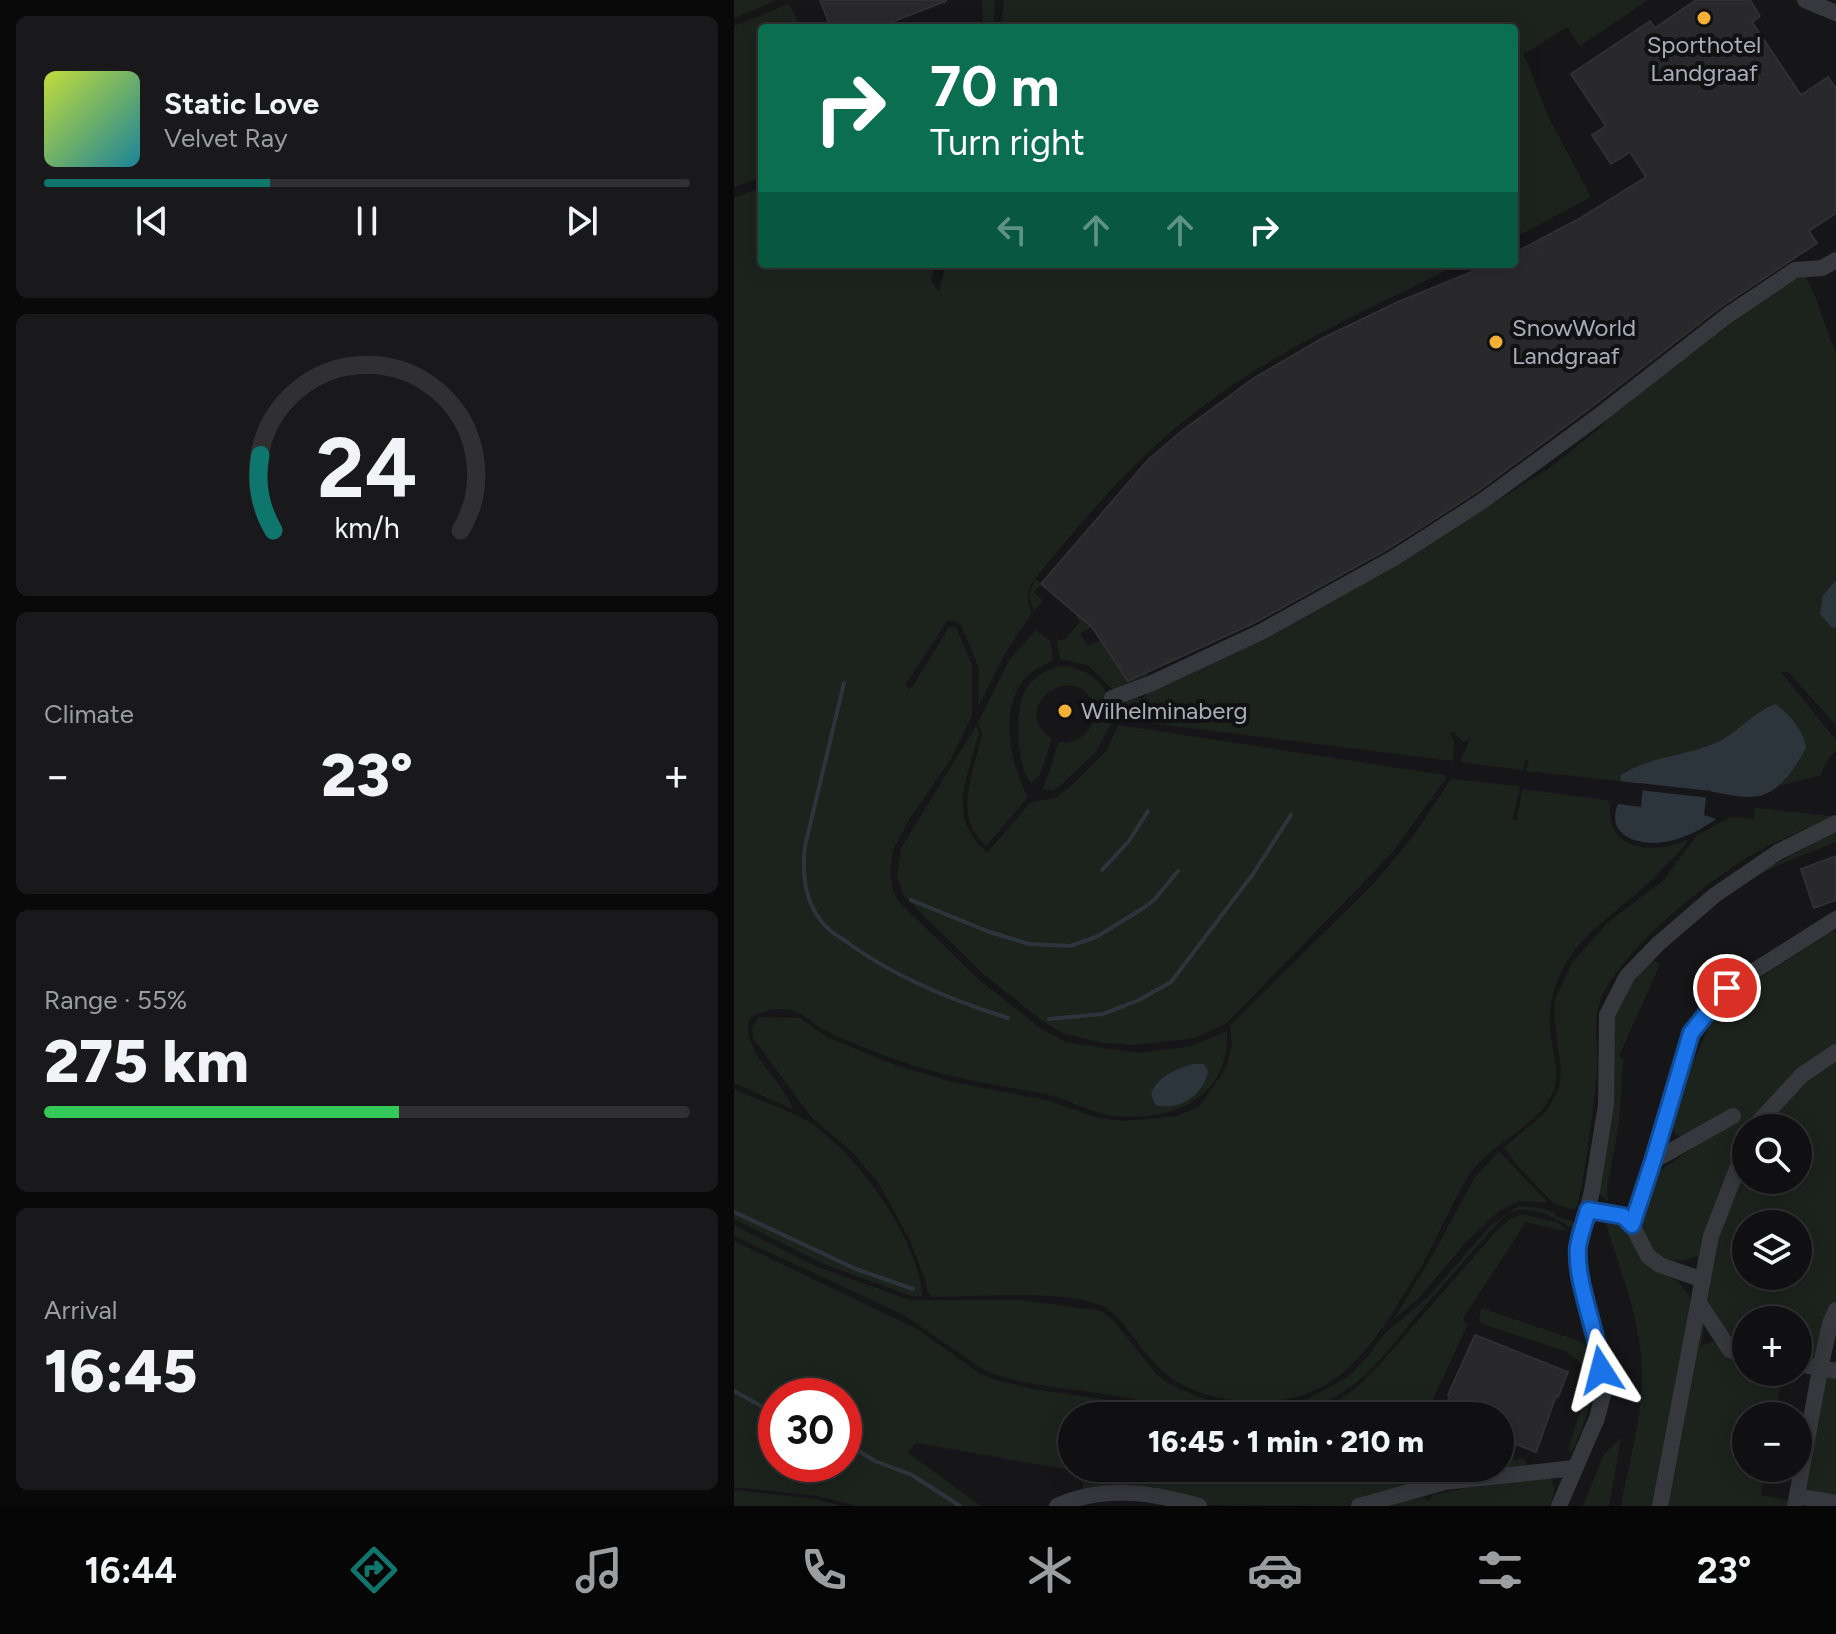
<!DOCTYPE html>
<html lang="en">
<head>
<meta charset="utf-8">
<style>
  body { margin:0; font-family:Figtree,sans-serif; background:#19191b; color:#f1f3f6; height:100vh; display:flex; flex-direction:column; font-size:30px; white-space:nowrap }
  * { box-sizing:border-box; margin:0 }
  p { font-size:26px; color:#9c9d9f }
  .icon { flex:none; width:44px; height:44px; fill:none; stroke:currentColor; stroke-width:2; stroke-linecap:round; stroke-linejoin:round }
  .map { position:relative; flex:1; overflow:hidden }
  .side { display:flex; flex-direction:column; gap:16px; padding:16px; background:#09090a; width:734px }
  .side>* { flex:none }
  .banner { position:absolute; left:24px; top:24px; width:760px; height:244px; border-radius:8px; box-shadow:0 4px 20px #0003,0 0 0 2px #303032; background:#0b6e4f; color:#fff; overflow:hidden }
  .buttons { position:absolute; left:998px; top:1114px; display:grid; gap:16px }
  .buttons a { display:grid; place-items:center; width:80px; height:80px; border-radius:50%; background:#101012; box-shadow:0 4px 20px #0003,0 0 0 2px #303032; font-size:40px }
  .speed { position:absolute; left:24px; top:1378px; display:flex; gap:16px; font-size:40px; font-weight:700; text-align:center }
  .speed>* { display:grid; place-content:center; width:104px; height:104px; border-radius:50%; background:#101012; box-shadow:0 4px 20px #0003,0 0 0 2px #303032; line-height:1 }
  .speed .limit { border:12px solid #d22; background:#fff; color:#111 }
  .pin { position:absolute; display:grid; place-items:center; width:68px; height:68px; color:#fff; margin:-34px; border:4px solid #fff; border-radius:50%; box-shadow:0 2px 8px #0007 }
  .me { position:absolute; width:88px; margin:-44px; rotate:351deg; stroke-linejoin:round; filter:drop-shadow(0 0 6px #0008) }
  .turn { display:flex; align-items:center; gap:28px; height:168px; padding:0 40px; font-size:36px }
  .turn .icon { width:104px; height:104px; stroke-width:2.5 }
  .turn b { display:block; font-size:56px; line-height:68px }
  .lanes { display:flex; align-items:center; height:76px; padding:0 40px; background:#0003; justify-content:center; gap:40px; direction:ltr }
  .lanes .off { opacity:.35 }
  .big { font-size:60px; font-weight:800; line-height:1.1 }
  .side .card { flex:1; display:flex; flex-direction:column; justify-content:center; gap:12px; min-width:0; padding:0 28px; border-radius:12px; background:#19191b }
  .side .dial { align-items:center; gap:0 }
  .dial svg { height:208px; overflow:visible; fill:none; stroke:#303032; stroke-width:7; stroke-linecap:round; text-anchor:middle }
  .dial text { fill:#f1f3f6; stroke:none }
  .song { display:flex; align-items:center; gap:24px }
  .cover { width:96px; height:96px; border-radius:12px; background:linear-gradient(135deg,hsl(70 70% 55%),hsl(190 70% 35%)) }
  .played { height:8px; border-radius:4px; background:linear-gradient(90deg,#0f766e 35%,#303032 35%) }
  .keys { display:flex; justify-content:space-around; direction:ltr }
  .heat { display:flex; justify-content:space-between; align-items:center; font-size:44px; direction:ltr }
  .charge { height:12px; border-radius:6px; background:linear-gradient(90deg,#34c759 55%,#303032 0) }
  .trip { position:absolute; left:324px; top:1402px; width:456px; height:80px; border-radius:40px; background:#101012; box-shadow:0 4px 20px #0003,0 0 0 2px #303032; font-weight:800; line-height:80px; text-align:center }
  .tabs { display:flex; height:128px; justify-content:space-around; align-items:center; background:#060607; color:#9c9d9f }
  .tabs .icon { width:56px; height:56px }
  .tabs .active { color:#0f766e }
  .tabs b { font-size:36px; color:#f1f3f6 }
  main { display:flex; flex:1; min-height:0 }
  .map>svg:first-child { display:block }
  .green { fill:#1c231d; fill-rule:evenodd }
  .water { fill:#2c353c }
  .pier { fill:#161618 }
  .lines { fill:none; stroke-linecap:round; stroke-linejoin:round }
  .stream { stroke:#2c353c; stroke-width:4 }
  .building { fill:#29292c; stroke:#303034; stroke-width:2 }
  .minor { stroke:#37383d; stroke-width:16 }
  .route-casing { stroke:#114b97; stroke-width:20 }
  .route { stroke:#1a73e8; stroke-width:14 }
  .poi-dot { fill:#f2b134; stroke:#111113; stroke-width:3 }
  .labels { text-anchor:middle; stroke-width:8; stroke-linejoin:round; paint-order:stroke }
  .poi-label { font-size:24px; fill:#a8adb8; stroke:#111113; text-anchor:start }
</style>
</head>
<body>
<main>
<section class="side">
<div class="card">
<div class="song"><i class="cover"></i><div><b>Static Love</b><p>Velvet Ray</p></div></div>
<div class="played"></div>
<div class="keys"><svg class="icon" aria-label="previous" viewBox="0 0 24 24"><path d="M18 5L8 12l10 7zM5 5v14"/></svg><svg class="icon" aria-label="pause" viewBox="0 0 24 24"><path d="M8 5v14M16 5v14"/></svg><svg class="icon" aria-label="next" viewBox="0 0 24 24"><path d="M6 5l10 7-10 7zM19 5v14"/></svg></div>
</div>
<div class="card dial"><svg viewBox="0 0 100 80">
<path d="M14 69A42 42 0 1 1 86 69"/>
<path d="M14 69A42 42 0 0 1 9 40" stroke="#0f766e"/>
<text x="50" y="56" font-size="32" font-weight="700">24</text>
<text x="50" y="72" font-size="11">km/h</text>
</svg></div>
<div class="card"><p>Climate</p>
<div class="heat"><a>−</a><b class="big">23°</b><a>+</a></div>
</div>
<div class="card"><p>Range · 55%</p><b class="big">275 km</b><div class="charge"></div></div>
<div class="card"><p>Arrival</p><b class="big">16:45</b></div>
</section>
<div class="map">
<svg width="1102" height="1506" viewBox="0 0 1102 1506">
  <rect width="100%" height="100%" fill="#161618"/>
  <g class="green">
    <path d="M0 0H43L0 18Z"/>
    <path d="M248 0H261L259 28H249Z"/>
    <path d="M270 0H914L846 46 833 27 790 54 814 116 857 197 780 238V28H267Z"/>
    <path d="M55 4 67 28H28V177L0 187V26Z"/>
    <path d="M28 187V264H202L197 281 205 291 212 264H726C631 311 529 355 446 424 393 468 344 525 301 579L307 584 300 593 309 600 300 611 295 596 300 581C291 590 293 602 298 613L272 652 244 707 245 668 227 625 219 620 213 621 172 684 174 690 179 686 215 627H222L238 665V716L217 759 176 818 159 850 156 873 159 892 165 902 244 979 306 1028 331 1042 403 1053 458 1046 493 1031C496 1101 434 1124 374 1115 353 1111 333 1098 311 1094 258 1084 203 1076 152 1056 131 1048 110 1040 90 1030 80 1025 71 1014 60 1011 46 1007 24 1010 15 1020 6 1050 50 1082 59 1109L0 1083V198ZM468 1064 473 1068C473 1093 447 1109 424 1106L419 1088C429 1074 451 1065 468 1064Z"/>
    <path d="M1071 276C1085 300 1091 328 1102 353V580L1089 595 1098 627H1102V725L1053 671 1047 672 1102 740V750L1092 762 1087 775 1041 787C1066 768 1066 756 1065 727L1041 704C1028 706 1018 721 1007 729 974 752 932 756 895 770L887 775 886 781 792 771 795 761 792 760 789 770 726 762 736 739 729 742 720 732H716L720 742 719 761 385 719 384 700 402 695 407 699 424 685 672 559 817 467 868 426 879 411 1044 287Z"/>
    <path d="M344 615 358 627 346 634 354 646 367 640 395 682 415 673 407 685 381 692 354 665 326 659 323 641 332 638 346 622 342 618Z"/>
    <path d="M302 630 316 641 319 660C308 666 296 671 288 682 265 714 277 765 294 797L252 846C217 815 241 772 248 733L244 723 276 659Z"/>
    <path d="M326 666C356 667 378 687 378 717L361 715C356 653 267 702 318 739L306 775 297 783C282 765 280 712 291 691 297 678 313 669 326 666Z"/>
    <path d="M360 720 378 722 361 753 326 786 320 790H309L325 742C342 744 354 736 360 720Z"/>
    <path d="M384 725 711 775 712 778 658 853 493 1023 461 1038 400 1045 369 1043 328 1033 307 1020 247 972 170 896 163 875 167 848 242 726 245 732C234 780 211 814 253 853L296 803 323 797 337 786 373 750Z"/>
    <path d="M717 779 784 786 786 789 778 820H783L788 789 872 800 876 803C871 851 919 855 954 840 947 852 939 857 930 867 900 902 856 923 832 963 816 990 813 1015 818 1044 821 1060 825 1077 819 1092 804 1127 759 1142 737 1172 720 1197 709 1226 695 1252 686 1270 674 1287 664 1304 625 1367 586 1409 505 1401 455 1395 430 1379 401 1339 392 1328 384 1315 372 1308 341 1289 237 1297 198 1297L193 1291 192 1282 176 1240 144 1182 118 1152 78 1118 19 1038 18 1028 25 1017 66 1018 93 1037 163 1066 223 1083 313 1100 364 1118 390 1121 443 1116 466 1106 492 1068 498 1044 496 1026 642 881 677 839Z"/>
    <path d="M1021 808 1098 816C1073 829 1046 839 1021 853 975 879 880 955 865 1005 858 1027 865 1049 863 1072 859 1113 853 1157 845 1199L841 1210 820 1204 782 1164 770 1147 812 1112 825 1088 827 1071 821 1022V999L838 963 873 923 930 880 962 836 996 817 1020 819Z"/>
    <path d="M1102 831V842L1044 865 1022 877 1021 875Z"/>
    <path d="M1097 932 1102 933V1302L1093 1322 1084 1363 1064 1360V1320H1012V1372H1049L1041 1416H1012V1468H1032L1027 1495 1059 1501 1058 1506H887C894 1469 907 1419 908 1383 910 1329 888 1275 872 1225L873 1223 892 1227 922 1271 944 1281 957 1299 964 1256C929 1269 921 1254 905 1225L924 1172 989 1127 999 1107 947 1137 941 1134 938 1125 952 1078 976 1025 1005 991ZM1012 1128H1064V1180H1012ZM1012 1224H1064V1276H1012ZM974 1302 993 1335 999 1333 994 1358 983 1340 967 1346Z"/>
    <path d="M917 959 926 964 885 1056 889 1059 885 1122 873 1189 874 1201 864 1193 880 1017 888 995Z"/>
    <path d="M0 1089C24 1101 51 1108 73 1121 121 1150 186 1240 188 1297L177 1296 90 1264 0 1219Z"/>
    <path d="M765 1151 814 1203 786 1201 765 1211 731 1243 684 1299 660 1319 701 1251 741 1177Z"/>
    <path d="M785 1206 807 1208 821 1213V1216L843 1223 841 1231C827 1220 804 1208 785 1210 770 1212 757 1231 748 1241 726 1265 705 1290 684 1314 657 1346 631 1385 592 1401 529 1426 429 1403 363 1393 325 1387 285 1385 250 1370L170 1315 0 1236V1225L83 1267 176 1300H287L367 1311 380 1321 423 1375 435 1384 470 1399 521 1407 573 1399 614 1377 635 1355 651 1333 695 1296 756 1226Z"/>
    <path d="M788 1214 825 1223 835 1232 792 1222 729 1318 733 1326 691 1416H338V1468H766V1460L790 1459 793 1466 710 1480 613 1506 471 1505 349 1492 348 1472 182 1443 174 1453 247 1506H124L83 1496 0 1487V1241L183 1329 245 1373 259 1379 298 1389 403 1404 471 1412 528 1416 586 1407 603 1401 623 1387 646 1364 765 1228 776 1219ZM42 1396H110V1464H42Z"/>
    <path d="M747 1308 848 1342 857 1349C863 1386 855 1418 838 1451L835 1452V1447L850 1398V1376L846 1362 831 1351 748 1324 745 1321Z"/>
    <path d="M1089 1372 1102 1375V1498L1066 1491Z"/>
    <path d="M887 1438 875 1506H849L870 1454Z"/>
    <path d="M815 1477 821 1489 816 1506H646L690 1497 694 1501 697 1499 698 1495 757 1483Z"/>
    <path d="M0 1490 82 1499 107 1506H0Z"/>
  </g>
  <g class="water">
    <path d="M1102 580V627L1098 628 1086 614 1089 595Z"/>
    <path d="M1042 704C1056 716 1069 728 1072 748 1062 766 1047 792 1024 796 1009 799 988 793 973 791L970 815 982 819C970 828 951 838 936 841 910 847 870 839 884 804L907 807 909 784 886 781 887 775C916 756 953 756 984 742 1001 734 1028 706 1042 704Z"/>
    <path d="M459 1064H470L474 1070C471 1095 444 1112 421 1105L417 1093C424 1076 442 1069 459 1064Z"/>
  </g>
  <path class="pier" d="M905 783 977 791V795L976 798 905 790Z"/>
  <g class="lines">
    <g class="stream">
      <path d="M110 683 71 846C68 871 70 897 85 918 93 931 105 936 117 945 164 979 220 1001 274 1018"/>
      <path d="M368 870 395 841 414 811"/>
      <path d="M177 900 253 931 295 944 336 946 362 937 408 909 420 900 444 871"/>
      <path d="M315 1019 369 1014 405 1000 437 982 519 874 557 815"/>
      <path d="M0 1212 122 1269 179 1289"/>
      <path d="M0 1391 42 1414"/>
      <path d="M110 1442 141 1461 178 1475 226 1506"/>
    </g>
  </g>
  <g class="building">
    <path d="M86 0H212V1L142 28H97Z"/>
    <path d="M962 0H1016L1026 16 1018 22 1067 95 1094 77 1102 88V213L1075 231 1083 243 988 306 855 409 744 491 654 549 522 622 394 681 358 627 307 584 414 460 449 430 520 378 589 338 664 302 757 264H780V253L843 220 912 177 896 152 877 164 858 135 872 126 837 74 916 21 921 28Z"/>
    <path d="M1102 856V900L1080 908 1067 869Z"/>
    <path d="M741 1335 834 1372 824 1397 822 1396 802 1452 766 1438V1416H708L716 1396 714 1395Z"/>
  </g>
  <g class="lines">
    <g class="minor">
      <path d="M1071 0 1102 13"/>
      <path d="M378 698 416 684 527 632 660 558 750 500 862 418 994 315 1061 270 1088 268 1102 260"/>
      <path d="M1019 1128 1068 1075 1102 1052"/>
      <path d="M919 1161 999 1116"/>
      <path d="M854 1210 889 1216 898 1225 914 1256 926 1265 969 1280"/>
      <path d="M898 1225 919 1161 957 1033 993 988 1102 919"/>
      <path d="M965 1303 996 1350 1012 1354"/>
      <path d="M1064 1364 1102 1371"/>
      <path d="M1063 1496 1102 1503"/>
      <path d="M323 1506C369 1485 418 1492 465 1506"/>
      <path d="M625 1506 711 1482 840 1468"/>
      <path d="M825 1506 863 1418 869 1395 866 1353 845 1267 844 1249 858 1191 872 1105 873 1015 893 976 924 944 981 895 1044 852 1102 823"/>
      <path d="M926 1506 977 1236 1012 1146"/>
      <path d="M1061 1506 1087 1364 1096 1324 1102 1310"/>
    </g>
  </g>
  <g class="lines">
    <g class="route-casing">
      <path id="route" d="M867 1370C864 1331 841 1283 844 1247 846 1234 851 1222 854 1210L889 1216 898 1225 919 1161 957 1033 993 988"/>
    </g>
    <use href="#route" class="route"/>
  </g>
  <g class="poi-dot">
    <circle cx="970" cy="18" r="8"/>
    <circle cx="762" cy="342" r="8"/>
    <circle cx="331" cy="711" r="8"/>
  </g>
  <g class="labels">
    <g class="poi-label">
      <text x="970" y="53" text-anchor="middle">Sporthotel<tspan x="970" dy="28">Landgraaf</tspan></text>
      <text x="778" y="336">SnowWorld<tspan x="778" dy="28">Landgraaf</tspan></text>
      <text x="347" y="719">Wilhelminaberg</text>
    </g>
  </g>
</svg>
<div class="buttons">
<a><svg class="icon" aria-label="search" viewBox="0 0 24 24"><circle cx="10" cy="10" r="6"/><path d="M15 15l6 6"/></svg></a>
<a><svg class="icon" aria-label="layers" viewBox="0 0 24 24"><path d="M12 4l9 5-9 5-9-5zM3 14l9 5 9-5"/></svg></a>
<a>+</a>
<a>−</a>
</div>
<div class="speed"><div class="limit">30</div></div>
<div class="pin" style="left:993px;top:988px;background:#d93025"><svg class="icon" aria-label="arrive" viewBox="0 0 24 24"><path d="M6 21V4h12l-3 4 3 4H6"/></svg></div>
<svg class="me" style="left:867px;top:1370px" viewBox="-20 -20 40 40"><path d="M0-17L14 15 0 8-14 15z" fill="#1a73e8" stroke="#fff" stroke-width="4"/></svg>
<div class="trip">16:45 · 1 min · 210 m</div>
<div class="banner">
<div class="turn"><svg class="icon" aria-label="right" viewBox="0 0 24 24"><path d="M7 20v-9h11M14 6l5 5-5 5"/></svg><div><b>70 m</b>Turn right</div></div>
<div class="lanes"><svg class="icon off" aria-label="left" viewBox="0 0 24 24"><path d="M17 20v-9H6M10 6l-5 5 5 5"/></svg><svg class="icon off" aria-label="ahead" viewBox="0 0 24 24"><path d="M12 20V5M6 11l6-6 6 6"/></svg><svg class="icon off" aria-label="ahead" viewBox="0 0 24 24"><path d="M12 20V5M6 11l6-6 6 6"/></svg><svg class="icon" aria-label="right" viewBox="0 0 24 24"><path d="M7 20v-9h11M14 6l5 5-5 5"/></svg></div>
</div>
</div>
</main>
<nav class="tabs">
<b>16:44</b>
<svg class="icon active" aria-label="directions" viewBox="0 0 24 24"><path d="M12 3l9 9-9 9-9-9zM9 14v-3h6M13 9l2 2-2 2"/></svg>
<svg class="icon" aria-label="music" viewBox="0 0 24 24"><path d="M9 18V5l10-2v13"/><circle cx="6" cy="18" r="3"/><circle cx="16" cy="16" r="3"/></svg>
<svg class="icon" aria-label="phone" viewBox="0 0 24 24"><path d="M5 4h4l2 5-3 2q2 4 5 5l2-3 5 2v4C11 20 4 13 5 4z"/></svg>
<svg class="icon" aria-label="climate" viewBox="0 0 24 24"><path d="M12 3v18M4 7l16 10M4 17L20 7"/></svg>
<svg class="icon" aria-label="car" viewBox="0 0 24 24"><path d="M5 17H2v-5l4-1 3-4h7l3 4 3 1v5h-3M9 17h6M6 11h13"/><circle cx="7" cy="17" r="2"/><circle cx="17" cy="17" r="2"/></svg>
<svg class="icon" aria-label="filters" viewBox="0 0 24 24"><path d="M4 7h16M4 17h16"/><circle cx="9" cy="7" r="2"/><circle cx="15" cy="17" r="2"/></svg>
<b>23°</b>
</nav>
</body>
</html>
